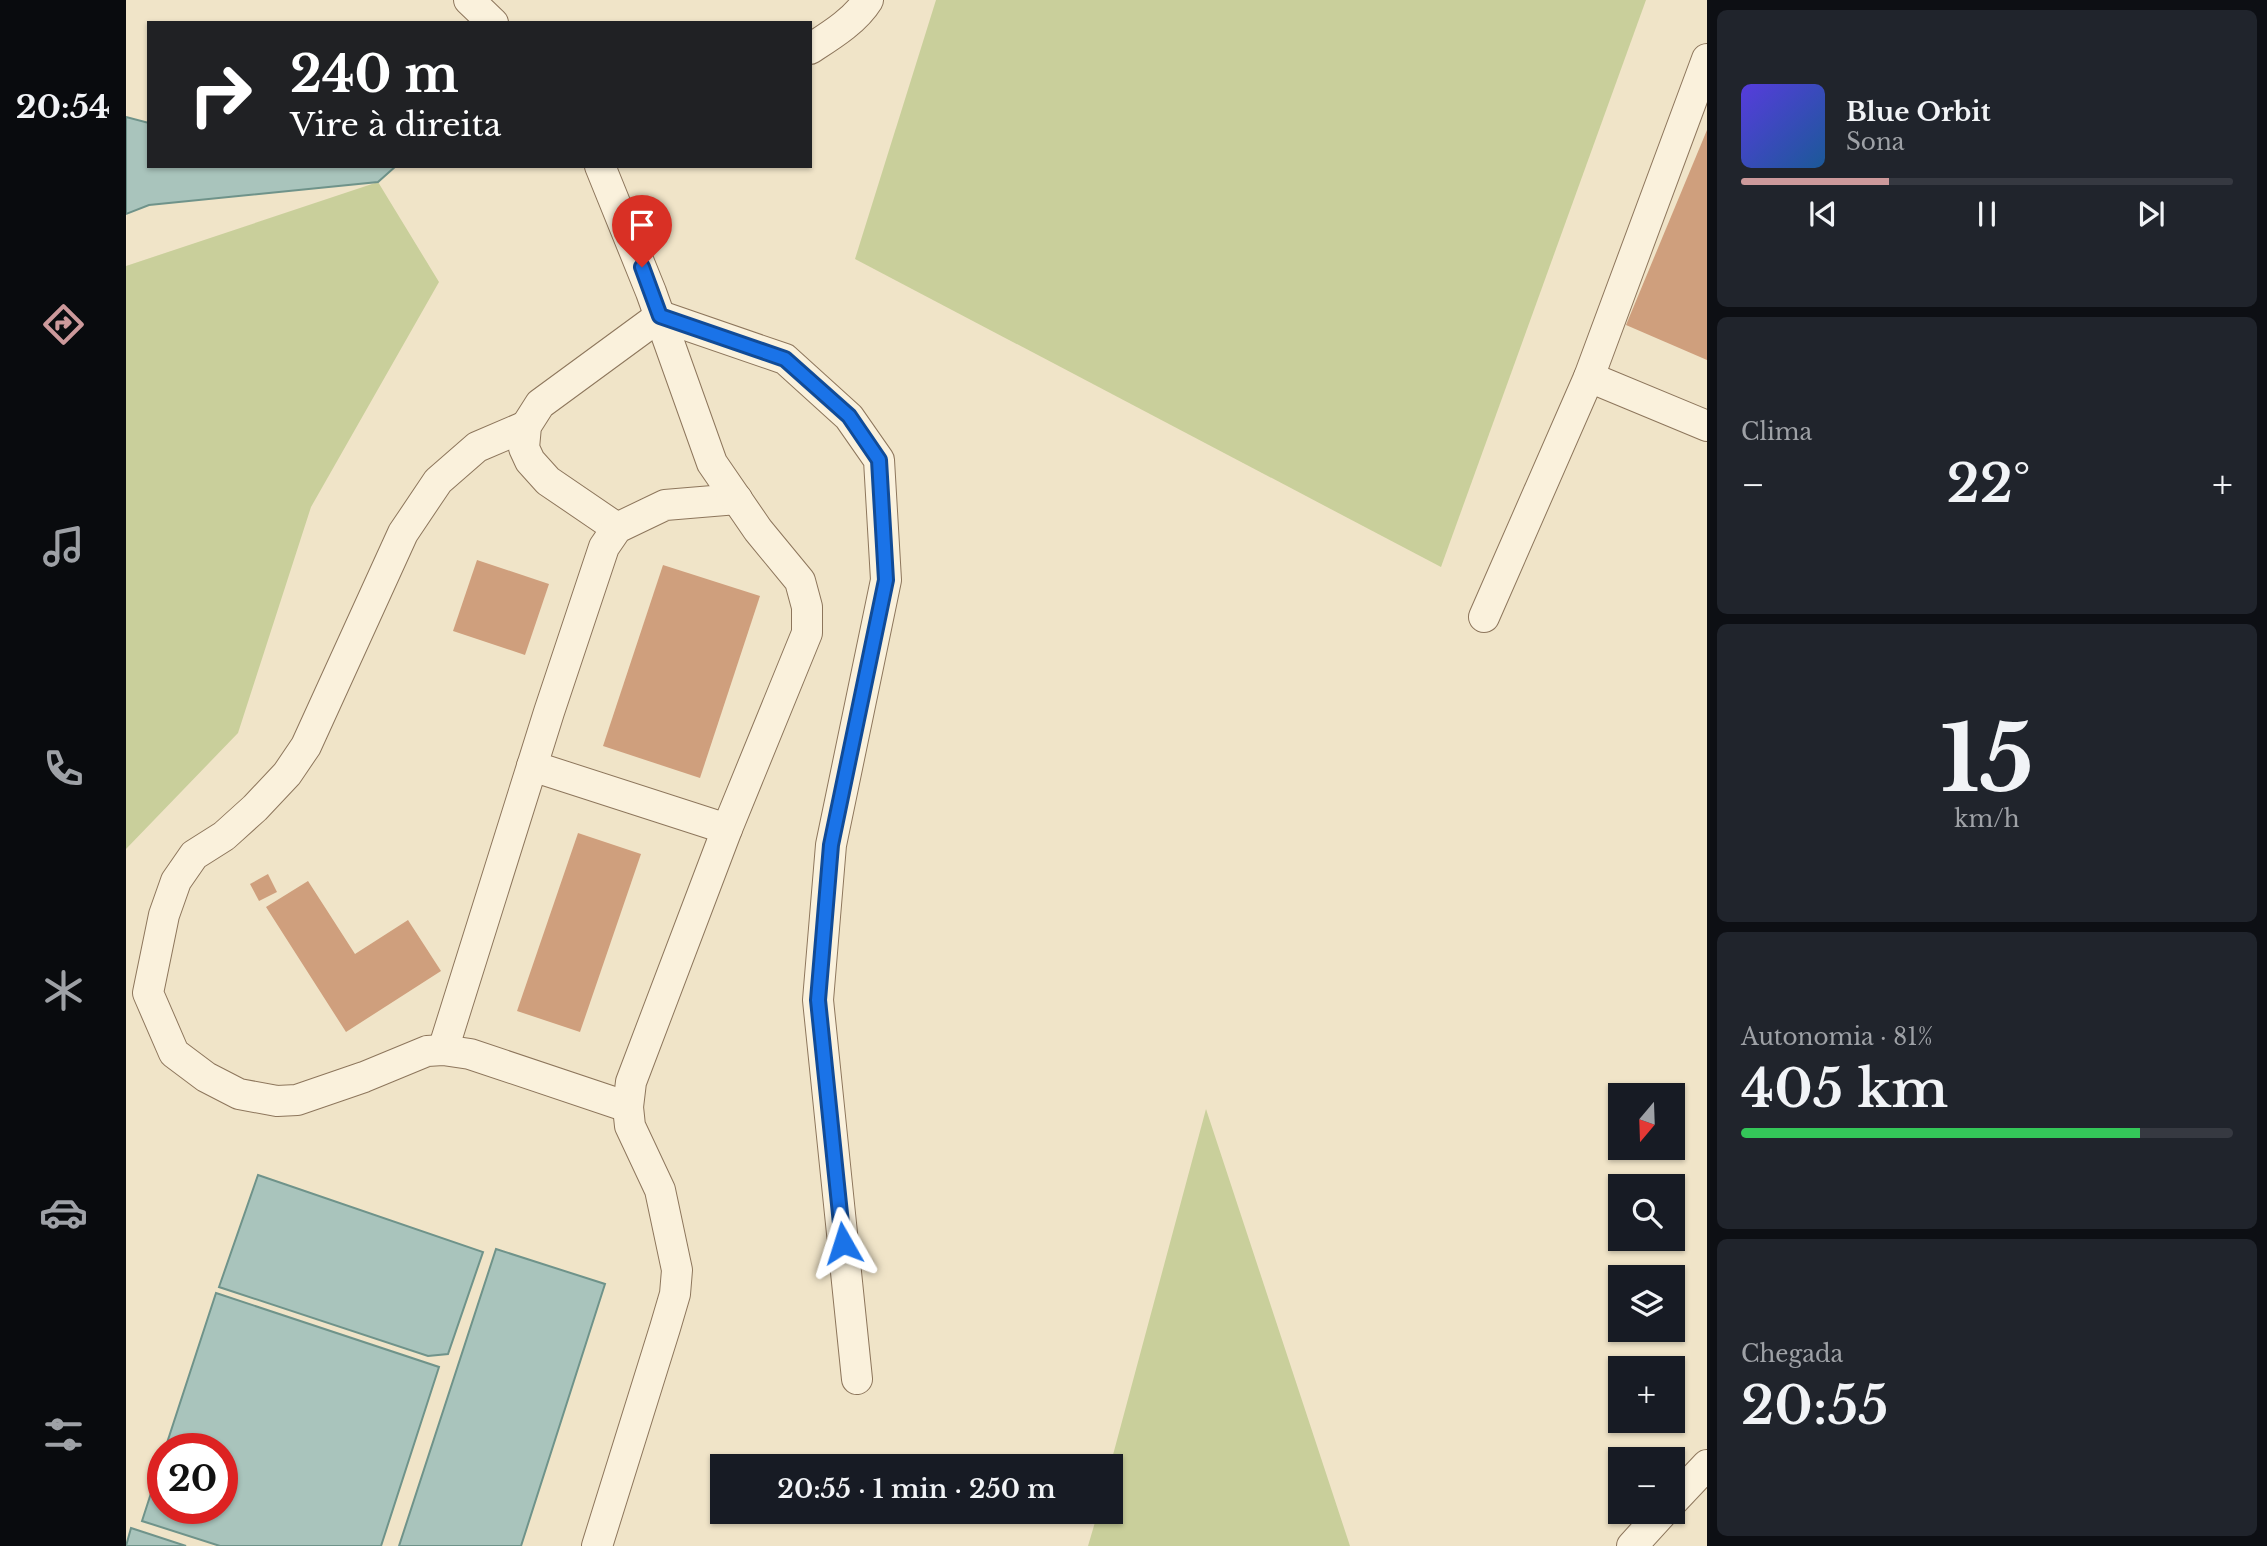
<!DOCTYPE html>
<html lang="pt">
<head>
<meta charset="utf-8">
<style>
  body { margin:0; font-family:"Libre Baskerville",serif; background:#20242c; color:#f1f3f6; height:100vh; display:flex; flex-direction:column; font-size:26px; white-space:nowrap }
  * { box-sizing:border-box; margin:0 }
  p { font-size:23px; color:#9ea1a6 }
  .icon { flex:none; width:38px; height:38px; fill:none; stroke:currentColor; stroke-width:2; stroke-linecap:round; stroke-linejoin:round }
  .map { position:relative; flex:1; overflow:hidden }
  .sheet { display:flex; flex-direction:column; gap:10px; padding:10px; background:#0d0f14; width:560px }
  .sheet>* { flex:none }
  .banner { position:absolute; left:21px; top:21px; width:665px; height:147px; border-radius:0px; box-shadow:0 2px 5px #0004; background:#202124; color:#fff; overflow:hidden }
  .needle { width:46px; rotate:199deg }
  .fabs { position:absolute; left:1482px; top:1083px; display:grid; gap:14px }
  .fabs a { display:grid; place-items:center; width:77px; height:77px; border-radius:0px; background:#171b24; box-shadow:0 2px 5px #0004; font-size:35px }
  .speed { position:absolute; left:21px; top:1433px; display:flex; gap:14px; font-size:35px; font-weight:700; text-align:center }
  .speed>* { display:grid; place-content:center; width:91px; height:91px; border-radius:50%; background:#171b24; box-shadow:0 2px 5px #0004; line-height:1 }
  .speed .limit { border:10px solid #d22; background:#fff; color:#111 }
  .pin { position:absolute; display:grid; place-items:center; width:60px; height:60px; color:#fff; margin:-72px -30px; border-radius:50% 50% 50% 0; rotate:-45deg; box-shadow:0 0 7px #0007 }
  .pin .icon { rotate:45deg }
  .me { position:absolute; width:77px; margin:-38px; rotate:354deg; stroke-linejoin:round; filter:drop-shadow(0 0 5px #0008) }
  .turn { display:flex; align-items:center; gap:24px; height:147px; padding:0 28px; font-size:32px }
  .turn .icon { width:91px; height:91px; stroke-width:2.5 }
  .turn b { display:block; font-size:49px; line-height:60px }
  .big { font-size:52px; font-weight:600; line-height:1.1 }
  .sheet .tile { flex:1; display:flex; flex-direction:column; justify-content:center; gap:10px; min-width:0; padding:0 24px; border-radius:10px; background:#20242c }
  .sheet .dial { align-items:center; gap:0 }
  .dial b { font-size:91px; line-height:1 }
  .song { display:flex; align-items:center; gap:21px }
  .cover { width:84px; height:84px; border-radius:10px; background:linear-gradient(135deg,hsl(250 70% 55%),hsl(210 70% 35%)) }
  .played { height:7px; border-radius:4px; background:linear-gradient(90deg,#cc999b 30%,#363941 30%) }
  .keys { display:flex; justify-content:space-around; direction:ltr }
  .heat { display:flex; justify-content:space-between; align-items:center; font-size:38px; direction:ltr }
  .charge { height:10px; border-radius:5px; background:linear-gradient(90deg,#34c759 81%,#363941 0) }
  .trip { position:absolute; left:584px; top:1454px; width:413px; height:70px; border-radius:0px; background:#171b24; box-shadow:0 2px 5px #0004; font-weight:600; line-height:70px; text-align:center }
  main { display:flex; flex:1; min-height:0 }
  .dock { display:flex; flex-direction:column; width:126px; justify-content:space-around; align-items:center; background:#090b0e; color:#9ea1a6 }
  .dock .icon { width:49px; height:49px }
  .dock .current { color:#cc999b }
  .dock b { font-size:32px; color:#f1f3f6 }
  .map>svg:first-child { display:block }
  .green { fill:#c9cf9b }
  .water { fill:#a9c4bc; stroke:#6f938a; stroke-width:2 }
  .building { fill:#cf9f7d }
  .lines { fill:none; stroke-linecap:round; stroke-linejoin:round }
  .minor-casing { stroke:#8d765c; stroke-width:32 }
  .minor { stroke:#faf1dc; stroke-width:30 }
  .route-casing { stroke:#114b97; stroke-width:18 }
  .route { stroke:#1a73e8; stroke-width:12 }
</style>
</head>
<body>
<main>
<nav class="dock">
<b>20:54</b>
<svg class="icon current" aria-label="directions" viewBox="0 0 24 24"><path d="M12 3l9 9-9 9-9-9zM9 14v-3h6M13 9l2 2-2 2"/></svg>
<svg class="icon" aria-label="music" viewBox="0 0 24 24"><path d="M9 18V5l10-2v13"/><circle cx="6" cy="18" r="3"/><circle cx="16" cy="16" r="3"/></svg>
<svg class="icon" aria-label="phone" viewBox="0 0 24 24"><path d="M5 4h4l2 5-3 2q2 4 5 5l2-3 5 2v4C11 20 4 13 5 4z"/></svg>
<svg class="icon" aria-label="climate" viewBox="0 0 24 24"><path d="M12 3v18M4 7l16 10M4 17L20 7"/></svg>
<svg class="icon" aria-label="car" viewBox="0 0 24 24"><path d="M5 17H2v-5l4-1 3-4h7l3 4 3 1v5h-3M9 17h6M6 11h13"/><circle cx="7" cy="17" r="2"/><circle cx="17" cy="17" r="2"/></svg>
<svg class="icon" aria-label="filters" viewBox="0 0 24 24"><path d="M4 7h16M4 17h16"/><circle cx="9" cy="7" r="2"/><circle cx="15" cy="17" r="2"/></svg>
</nav>
<div class="map">
<svg width="1581" height="1546" viewBox="0 0 1581 1546">
  <rect width="100%" height="100%" fill="#f0e4c8"/>
  <g class="green">
    <path d="M810 0H1520L1315 567 729 259Z"/>
    <path d="M252 182 313 282 185 507 112 733 0 849V266Z"/>
    <path d="M1080 1109 1224 1546H962L972 1512H985L984 1466Z"/>
  </g>
  <g class="water">
    <path d="M0 117 23 123V166H270L252 182 23 205 0 214Z"/>
    <path d="M132 1175 357 1252 322 1354 302 1356 93 1287Z"/>
    <path d="M370 1249 479 1284 395 1546H273Z"/>
    <path d="M90 1293 313 1367 255 1546H94L16 1521 37 1456V1508H96V1449H39Z"/>
    <path d="M5 1528 60 1546H0Z"/>
  </g>
  <g class="building">
    <path d="M1581 130V360L1500 325Z"/>
    <path d="M351 560 423 584 399 655 327 631Z"/>
    <path d="M537 565 634 596 574 778 477 746Z"/>
    <path d="M452 833 515 854 454 1032 391 1011Z"/>
    <path d="M142 874 151 892 133 901 124 884Z"/>
    <path d="M182 881 229 954 282 920 315 971 220 1032 140 907Z"/>
  </g>
  <g class="lines">
    <g class="minor-casing">
      <g id="minor">
        <path d="M343 0 367 23"/>
        <path d="M684 49C704 36 729 21 742 0"/>
        <path d="M1463 377 1581 426"/>
        <path d="M400 426 351 447 312 481 277 533 180 746 161 774 129 808 98 836 68 855 50 881 38 915 22 993 48 1053 80 1077 113 1094 151 1101 171 1100 238 1077 301 1051 317 1050 344 1054 502 1107"/>
        <path d="M491 528 422 481 404 461 398 448 400 426 414 404 534 316 659 359 723 417 753 460 760 580 705 845 692 1000 731 1379"/>
        <path d="M1358 617 1463 377 1581 59"/>
        <path d="M406 766 601 829"/>
        <path d="M317 1050 423 712 478 547 491 528 539 505 611 499"/>
        <path d="M1547 1501 1581 1465"/>
        <path d="M471 1546 539 1328 549 1294 551 1270 534 1190 504 1126 502 1107 505 1082 601 829 681 633V607L674 581 632 530 586 463 525 292 474 166"/>
        <path d="M1506 1546 1537 1512"/>
      </g>
    </g>
    <use href="#minor" class="minor"/>
  </g>
  <g class="lines">
    <g class="route-casing">
      <path id="route" d="M516 267 534 316 659 359 723 416 753 460 760 580 705 845 692 1000 717 1243"/>
    </g>
    <use href="#route" class="route"/>
  </g>
</svg>
<div class="fabs">
<a><svg class="needle" viewBox="-14 -14 28 28"><path d="M0-13l5 13h-10z" fill="#e53935"/><path d="M0 13l5-13h-10z" fill="#9ea1a6"/></svg></a>
<a><svg class="icon" aria-label="search" viewBox="0 0 24 24"><circle cx="10" cy="10" r="6"/><path d="M15 15l6 6"/></svg></a>
<a><svg class="icon" aria-label="layers" viewBox="0 0 24 24"><path d="M12 4l9 5-9 5-9-5zM3 14l9 5 9-5"/></svg></a>
<a>+</a>
<a>−</a>
</div>
<div class="speed"><div class="limit">20</div></div>
<div class="pin" style="left:516px;top:267px;background:#d93025"><svg class="icon" aria-label="arrive" viewBox="0 0 24 24"><path d="M6 21V4h12l-3 4 3 4H6"/></svg></div>
<svg class="me" style="left:717px;top:1243px" viewBox="-20 -20 40 40"><path d="M0-17L14 15 0 8-14 15z" fill="#1a73e8" stroke="#fff" stroke-width="4"/></svg>
<div class="trip">20:55 · 1 min · 250 m</div>
<div class="banner">
<div class="turn"><svg class="icon" aria-label="right" viewBox="0 0 24 24"><path d="M7 20v-9h11M14 6l5 5-5 5"/></svg><div><b>240 m</b>Vire à direita</div></div>
</div>
</div>
<section class="sheet">
<div class="tile">
<div class="song"><i class="cover"></i><div><b>Blue Orbit</b><p>Sona</p></div></div>
<div class="played"></div>
<div class="keys"><svg class="icon" aria-label="previous" viewBox="0 0 24 24"><path d="M18 5L8 12l10 7zM5 5v14"/></svg><svg class="icon" aria-label="pause" viewBox="0 0 24 24"><path d="M8 5v14M16 5v14"/></svg><svg class="icon" aria-label="next" viewBox="0 0 24 24"><path d="M6 5l10 7-10 7zM19 5v14"/></svg></div>
</div>
<div class="tile"><p>Clima</p>
<div class="heat"><a>−</a><b class="big">22°</b><a>+</a></div>
</div>
<div class="tile dial"><b>15</b><p>km/h</p></div>
<div class="tile"><p>Autonomia · 81%</p><b class="big">405 km</b><div class="charge"></div></div>
<div class="tile"><p>Chegada</p><b class="big">20:55</b></div>
</section>
</main>
</body>
</html>
